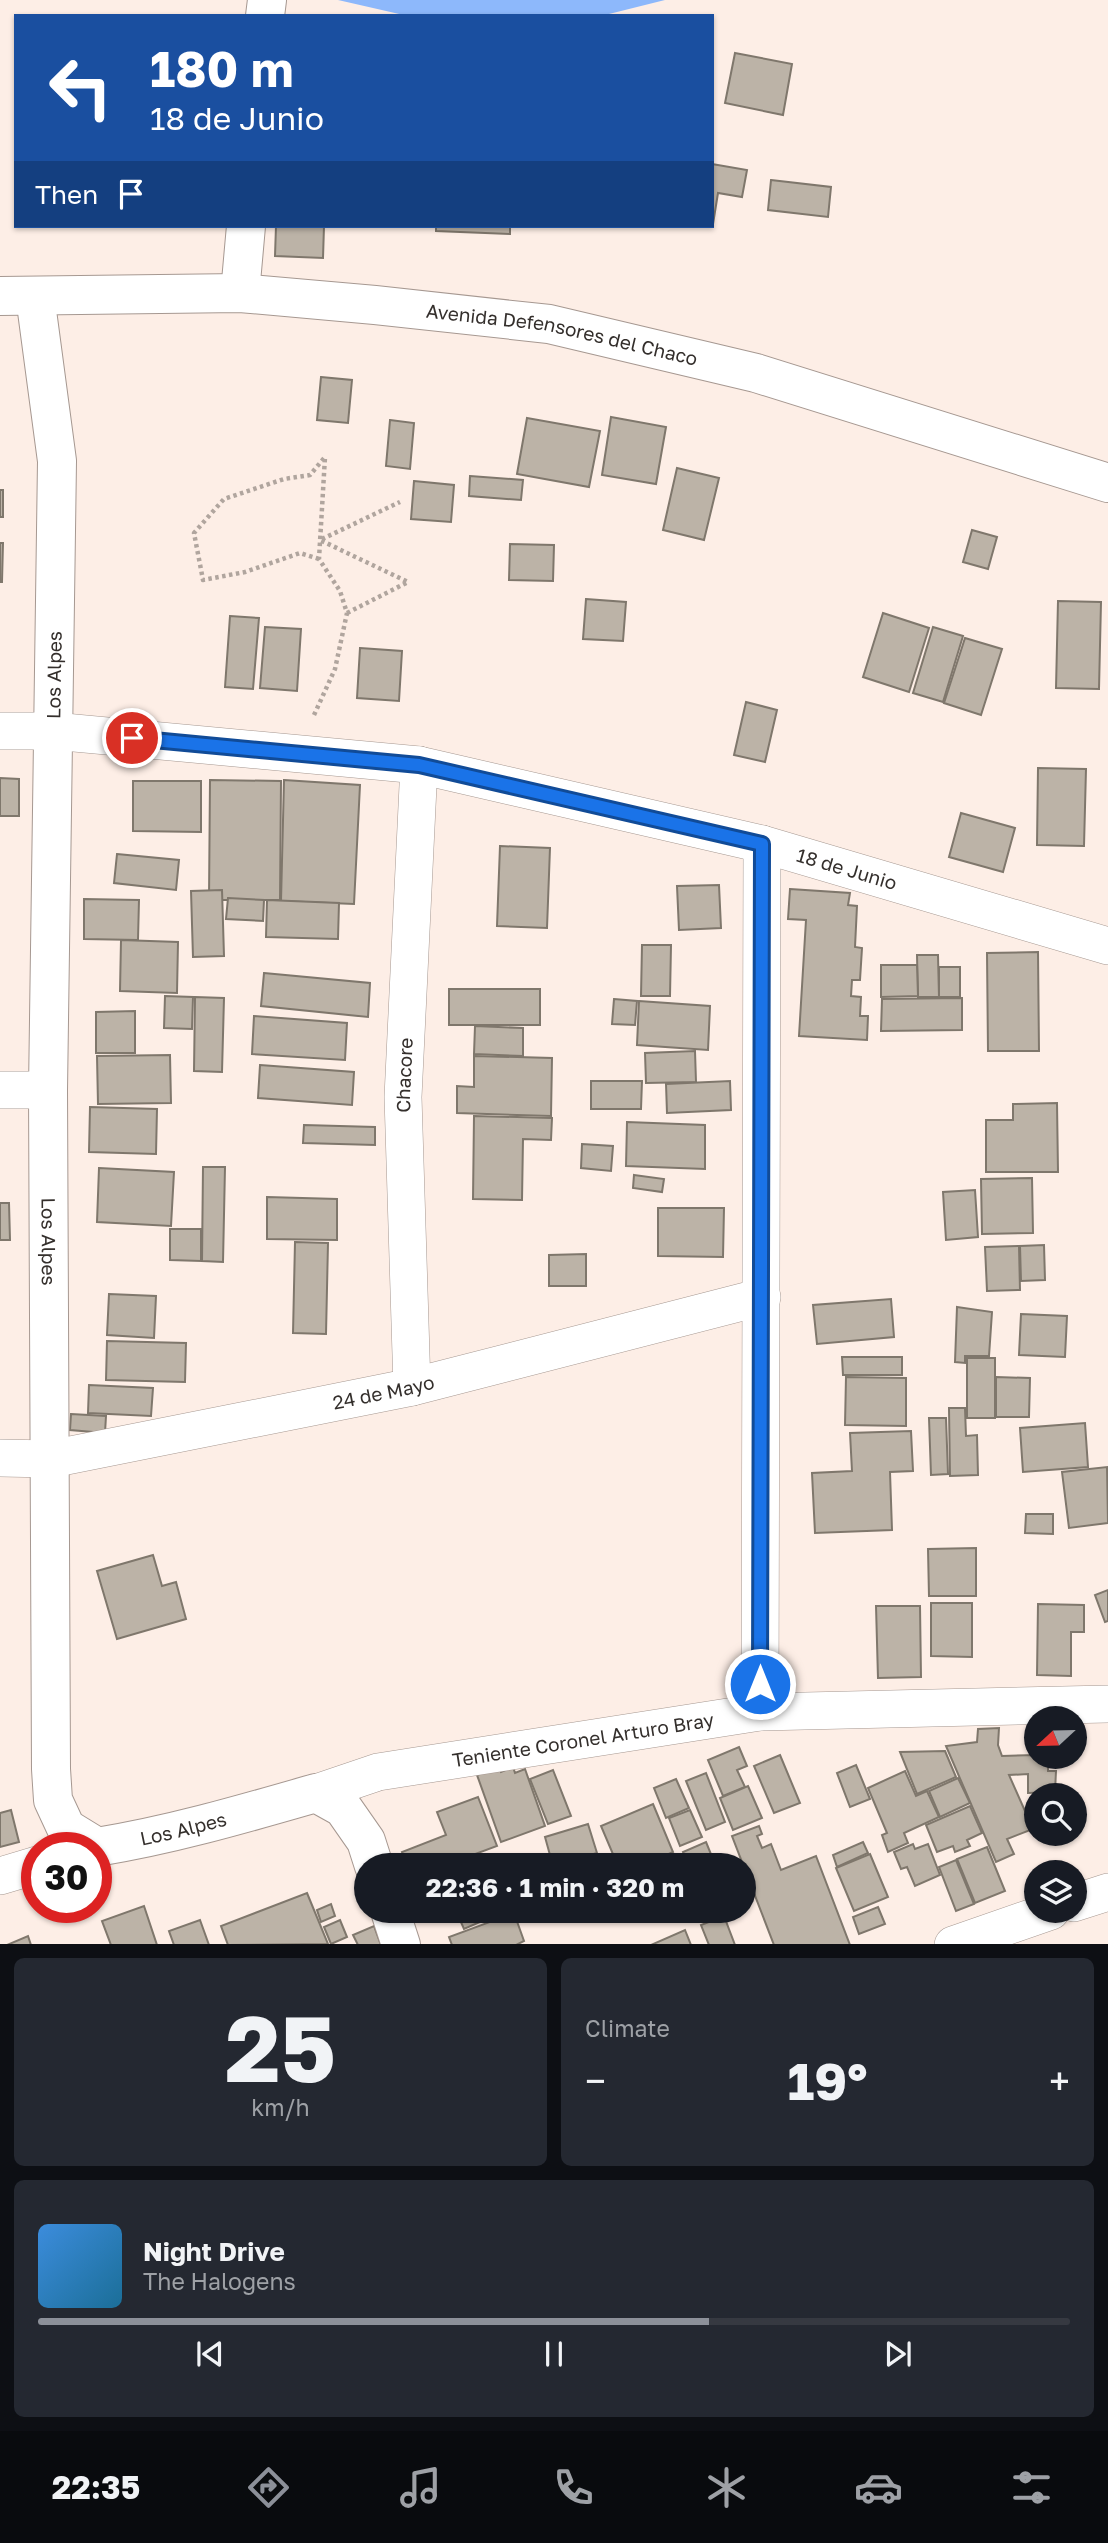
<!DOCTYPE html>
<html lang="en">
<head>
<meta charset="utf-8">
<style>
  body { margin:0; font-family:"Golos Text",sans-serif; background:#242831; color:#f1f3f6; height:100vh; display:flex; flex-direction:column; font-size:26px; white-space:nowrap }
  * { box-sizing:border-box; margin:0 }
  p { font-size:23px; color:#9ea1a6 }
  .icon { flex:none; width:38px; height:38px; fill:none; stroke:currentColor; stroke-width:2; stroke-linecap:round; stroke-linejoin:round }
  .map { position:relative; height:1944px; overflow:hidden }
  .sheet { display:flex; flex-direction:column; gap:14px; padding:14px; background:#0d0f14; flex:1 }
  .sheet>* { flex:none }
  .top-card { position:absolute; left:14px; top:14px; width:700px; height:214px; border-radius:0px; box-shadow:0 2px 5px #0004; background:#1a4fa0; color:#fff; overflow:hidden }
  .needle { width:46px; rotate:248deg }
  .fabs { position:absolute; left:1024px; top:1706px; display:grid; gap:14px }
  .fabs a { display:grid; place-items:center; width:63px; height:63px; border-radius:50%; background:#171b24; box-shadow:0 2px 5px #0004; font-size:35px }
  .speed { position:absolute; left:21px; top:1832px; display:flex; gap:14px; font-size:35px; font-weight:700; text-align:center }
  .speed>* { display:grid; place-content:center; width:91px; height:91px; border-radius:50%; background:#171b24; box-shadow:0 2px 5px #0004; line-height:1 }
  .speed .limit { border:10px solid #d22; background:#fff; color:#111 }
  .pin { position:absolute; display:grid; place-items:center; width:60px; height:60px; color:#fff; margin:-30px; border:4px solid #fff; border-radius:50%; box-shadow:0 2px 7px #0007 }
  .me { position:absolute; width:77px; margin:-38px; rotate:0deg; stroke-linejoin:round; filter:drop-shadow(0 0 5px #0008) }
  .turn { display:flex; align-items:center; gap:24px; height:147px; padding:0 21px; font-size:32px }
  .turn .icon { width:91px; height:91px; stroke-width:2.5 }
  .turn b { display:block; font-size:49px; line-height:60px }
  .then { display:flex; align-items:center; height:66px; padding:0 21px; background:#0003; gap:14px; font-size:26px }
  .big { font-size:52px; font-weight:700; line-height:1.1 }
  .sheet .tile { flex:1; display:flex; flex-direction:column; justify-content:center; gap:10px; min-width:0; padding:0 24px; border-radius:10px; background:#242831 }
  .sheet .dial { align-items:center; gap:0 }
  .dial b { font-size:91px; line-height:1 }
  .song { display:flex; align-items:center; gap:21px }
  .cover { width:84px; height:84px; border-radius:10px; background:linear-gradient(135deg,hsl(210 70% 55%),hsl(200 70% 35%)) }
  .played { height:7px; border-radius:4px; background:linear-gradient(90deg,#8c9099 65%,#363941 65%) }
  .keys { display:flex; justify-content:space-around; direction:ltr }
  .heat { display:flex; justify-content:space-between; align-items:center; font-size:38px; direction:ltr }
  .sheet .tiles { flex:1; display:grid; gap:14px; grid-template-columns:1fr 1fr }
  .tile:last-child { grid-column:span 2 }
  .trip { position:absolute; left:354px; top:1853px; width:402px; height:70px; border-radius:35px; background:#171b24; box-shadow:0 2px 5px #0004; font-weight:700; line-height:70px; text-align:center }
  .menu { display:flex; height:112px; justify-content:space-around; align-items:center; background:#090b0e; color:#9ea1a6 }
  .menu .icon { width:49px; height:49px }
  .menu .on { color:#8c9099 }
  .menu b { font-size:32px; color:#f1f3f6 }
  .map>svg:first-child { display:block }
  .water { fill:#8db8fb }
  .building { fill:#bcb3a7; stroke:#7f776c; stroke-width:2 }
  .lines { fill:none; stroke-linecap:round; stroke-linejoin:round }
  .minor-casing { stroke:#a69891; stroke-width:38 }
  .tertiary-casing { stroke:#a69891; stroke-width:40 }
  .secondary-casing { stroke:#a69891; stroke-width:40 }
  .path { stroke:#b0a59e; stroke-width:4.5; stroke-dasharray:3.5 3.5; stroke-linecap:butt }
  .minor { stroke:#fff; stroke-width:37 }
  .tertiary { stroke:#fff; stroke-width:38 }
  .secondary { stroke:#fff; stroke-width:38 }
  .route-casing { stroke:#114b97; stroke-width:18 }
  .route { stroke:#1a73e8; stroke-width:12 }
  .labels { text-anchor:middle; stroke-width:5; stroke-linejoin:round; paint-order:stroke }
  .street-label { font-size:19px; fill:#342f2c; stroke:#fff }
</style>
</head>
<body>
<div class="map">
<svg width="1108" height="1945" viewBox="0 0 1108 1945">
  <rect width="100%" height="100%" fill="#fdeee6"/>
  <path class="water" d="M338 0H665L601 16H408Z"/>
  <g class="building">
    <path d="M735 53 792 64 783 115 725 103Z"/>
    <path d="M712 164 747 170 742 197 718 193 713 224Z"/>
    <path d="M771 180 831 187 828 217 768 210Z"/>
    <path d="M276 226H324L323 258 275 256Z"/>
    <path d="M436 226H510V234L436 231Z"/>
    <path d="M321 377 352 380 348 423 317 420Z"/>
    <path d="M611 417 666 427 656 484 602 475Z"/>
    <path d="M527 418 600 431 589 487 517 474Z"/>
    <path d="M390 420 414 423 410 469 386 466Z"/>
    <path d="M677 468 719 478 704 540 663 530Z"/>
    <path d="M470 476 523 480 521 500 469 496Z"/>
    <path d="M414 481 454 485 451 522 411 519Z"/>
    <rect x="0" y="490" width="3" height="27"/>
    <path d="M972 530 997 537 988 569 963 562Z"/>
    <path d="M0 543H3L2 582H0Z"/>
    <path d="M510 544 554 545 553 581 509 580Z"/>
    <path d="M586 599 626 602 623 641 583 639Z"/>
    <path d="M1058 601 1101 602 1099 689 1056 688Z"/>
    <path d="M883 613 929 628 909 692 863 677Z"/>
    <path d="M230 616 259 618 253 689 225 687Z"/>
    <path d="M265 627 301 629 297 691 260 688Z"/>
    <path d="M933 627 963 636 943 702 913 693Z"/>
    <path d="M965 638 1002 649 981 715 944 703Z"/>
    <path d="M360 648 402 651 399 701 357 698Z"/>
    <path d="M746 702 777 710 765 762 734 755Z"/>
    <path d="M1038 768 1086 769 1084 846 1037 845Z"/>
    <path d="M0 778 19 779V816H0Z"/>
    <path d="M210 780 281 781 280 900H209Z"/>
    <path d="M284 780 360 785 354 904 281 901Z"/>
    <path d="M133 781H201V832L133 831Z"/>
    <path d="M961 813 1015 828 1003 872 949 857Z"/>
    <path d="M500 846 550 848 547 928 497 926Z"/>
    <path d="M117 854 179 860 176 890 114 883Z"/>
    <path d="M719 885 721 928 679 930 677 886Z"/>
    <path d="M790 889 850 893 848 905 857 906 855 947 862 948 860 980H852L851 996 861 997 860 1016H868L867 1040 799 1036 806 920 788 919Z"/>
    <path d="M222 890 224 956 193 957 191 891Z"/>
    <path d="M228 898 264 900 263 921 226 919Z"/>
    <path d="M84 899 139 900 138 940 84 939Z"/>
    <path d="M267 900 339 903 338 939 266 937Z"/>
    <path d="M121 940 178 942 177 993 120 991Z"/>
    <path d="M642 945H671L670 996H641Z"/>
    <path d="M1038 952 1039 1051H988L987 953Z"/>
    <path d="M917 955H938L939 997H918Z"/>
    <path d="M881 965H917L918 996 881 997Z"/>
    <rect x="939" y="967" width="21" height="30"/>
    <path d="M264 973 370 983 368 1017 261 1006Z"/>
    <rect x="449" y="989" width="91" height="36"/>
    <path d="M165 996 193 997 192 1029 164 1028Z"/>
    <path d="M195 997 224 998 222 1072 194 1071Z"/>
    <path d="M962 998V1030L881 1031 882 999Z"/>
    <path d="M614 999 637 1001 635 1025 612 1024Z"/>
    <path d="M639 1001 710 1006 708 1050 637 1045Z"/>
    <path d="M135 1011V1053H96V1012Z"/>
    <path d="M254 1016 347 1023 345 1060 252 1054Z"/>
    <path d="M475 1026 523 1028V1056L474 1054Z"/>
    <path d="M695 1051 696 1082 646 1083 645 1053Z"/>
    <path d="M170 1055 171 1103 98 1104 97 1056Z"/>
    <path d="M474 1056 552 1058 551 1116 457 1113V1086L474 1087Z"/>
    <path d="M260 1065 354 1072 352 1105 258 1098Z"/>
    <path d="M591 1081H642L641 1109H591Z"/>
    <path d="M730 1081 731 1110 667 1113 666 1084Z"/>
    <path d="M1057 1103 1058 1172H986V1120H1013V1104Z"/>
    <path d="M90 1107 157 1109 156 1154 89 1152Z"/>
    <path d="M474 1116 552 1118 551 1140 523 1139 522 1200 473 1199Z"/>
    <path d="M627 1122 705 1125V1169L626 1166Z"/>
    <path d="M304 1125 375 1127V1145L303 1143Z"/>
    <path d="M582 1144 613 1146 611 1171 581 1168Z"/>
    <path d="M203 1167H225L223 1262 202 1261Z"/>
    <path d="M99 1168 174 1172 171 1226 97 1222Z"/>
    <path d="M634 1175 664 1179 662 1192 633 1188Z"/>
    <path d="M1032 1178 1033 1233 982 1234 981 1179Z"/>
    <path d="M975 1190 978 1237 946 1240 943 1192Z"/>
    <path d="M267 1197 337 1199V1240L267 1239Z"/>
    <path d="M0 1203H9L10 1240H0Z"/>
    <path d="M658 1208H724L723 1257 658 1256Z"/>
    <path d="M170 1229H201V1261L170 1260Z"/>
    <path d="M295 1242 328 1243 326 1334 293 1333Z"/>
    <path d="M1044 1245 1045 1280 1021 1281 1020 1246Z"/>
    <path d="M1019 1246 1020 1290 987 1291 985 1247Z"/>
    <path d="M586 1254V1286H549V1255Z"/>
    <path d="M109 1294 156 1296 154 1338 107 1335Z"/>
    <path d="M891 1299 894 1337 817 1344 813 1305Z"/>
    <path d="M957 1307 992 1312 989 1356H965V1363L955 1362Z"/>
    <path d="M1021 1314 1067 1316 1065 1357 1019 1355Z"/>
    <path d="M107 1341 186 1343 185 1382 106 1380Z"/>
    <path d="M842 1357H902V1375H843Z"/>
    <rect x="967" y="1358" width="28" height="60"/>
    <path d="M846 1377 906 1378V1426L845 1425Z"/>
    <path d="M996 1377 1030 1378 1029 1417H996Z"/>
    <path d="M89 1385 153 1388 151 1416 88 1413Z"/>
    <path d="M949 1408H965L966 1436 977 1435 978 1475 950 1476Z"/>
    <path d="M71 1414 106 1416 105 1433 70 1430Z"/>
    <path d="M929 1418H946L948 1474 931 1475Z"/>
    <path d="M1085 1423 1088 1467 1023 1472 1020 1428Z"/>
    <path d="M911 1431 913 1471 890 1472 892 1530 815 1533 812 1473 852 1471 850 1433Z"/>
    <path d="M1107 1467 1108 1523 1069 1528 1062 1472Z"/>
    <path d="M1026 1514H1053V1534L1025 1533Z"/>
    <path d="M976 1548V1596H929L928 1549Z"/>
    <path d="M153 1555 162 1586 176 1582 186 1619 117 1639 97 1571Z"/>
    <path d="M1108 1590V1621L1105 1622 1095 1595Z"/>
    <path d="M931 1603H972V1657L931 1656Z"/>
    <path d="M1038 1604 1084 1605V1632H1071V1676L1037 1675Z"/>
    <path d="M876 1606H920L921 1677 878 1678Z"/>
    <path d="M999 1728 998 1745 1002 1756 1036 1755V1757H1048V1771H1056L1055 1792 1028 1793V1774L1009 1775 1033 1829 1007 1839 1014 1854 996 1862 946 1746 977 1742 978 1729Z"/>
    <path d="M739 1747 747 1766 737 1770 745 1787 723 1796 708 1760Z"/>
    <path d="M945 1751 956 1777 917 1794 900 1752Z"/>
    <path d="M780 1755 800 1803 774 1813 754 1766Z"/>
    <path d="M856 1765 870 1799 850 1807 837 1773Z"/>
    <path d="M499 1767 501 1772 513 1767 515 1773 525 1769 545 1826 501 1842 477 1775Z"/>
    <path d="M553 1770 571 1816 548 1824 530 1779Z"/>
    <path d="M905 1771 916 1796 927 1791 939 1817 904 1833 908 1843 888 1852 882 1835 887 1833 868 1788Z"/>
    <path d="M706 1773 725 1822 706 1830 686 1781Z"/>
    <path d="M958 1778 970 1803 940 1817 929 1791Z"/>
    <path d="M676 1779 689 1808 666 1818 654 1788Z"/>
    <path d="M748 1786 762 1818 733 1830 720 1798Z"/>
    <path d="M478 1797 497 1846 443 1866H407L402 1852 446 1835 437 1812Z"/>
    <path d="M653 1804 673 1852 643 1866H618L601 1826Z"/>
    <path d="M970 1806 982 1833 967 1840 970 1846 955 1852 953 1846 937 1852 926 1825Z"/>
    <path d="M11 1810 19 1842 0 1847V1813Z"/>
    <path d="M690 1810 702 1837 680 1846 669 1818Z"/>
    <path d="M588 1824 597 1853 553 1866 545 1837Z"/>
    <path d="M759 1826 762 1834 757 1836 762 1848 771 1844 781 1870 816 1856 850 1945H774L732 1836Z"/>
    <path d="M706 1842 715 1864 689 1866 683 1852Z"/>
    <path d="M863 1842 868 1853 837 1867 833 1855Z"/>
    <path d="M913 1844 915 1849 928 1844 940 1875 915 1886 907 1867 901 1869 894 1852Z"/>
    <path d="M987 1847 1005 1891 975 1903 957 1859Z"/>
    <path d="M870 1854 888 1897 854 1911 836 1868Z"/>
    <path d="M956 1860 974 1904 956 1911 939 1867Z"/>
    <path d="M307 1893 328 1944 228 1945 221 1926Z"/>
    <path d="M331 1904 335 1916 321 1922 317 1910Z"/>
    <path d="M144 1906 157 1945H111L102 1921Z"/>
    <path d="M878 1907 885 1924 859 1934 853 1917Z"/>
    <path d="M456 1911H505L464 1929Z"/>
    <path d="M514 1913 524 1941 516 1945H452L449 1937Z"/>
    <path d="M724 1916 735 1945H709L701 1925Z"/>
    <path d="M200 1920 209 1945H174L169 1931Z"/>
    <path d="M340 1920 347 1937 331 1944 324 1927Z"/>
    <path d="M374 1926 381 1945H358L353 1935Z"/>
    <path d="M685 1930 691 1945H651Z"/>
    <path d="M28 1936 31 1945H7Z"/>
  </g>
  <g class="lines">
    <g class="minor-casing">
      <g id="minor">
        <path id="s1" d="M0 731H53L419 765 762 844 1108 946"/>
        <path d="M0 1090H48"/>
        <path id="s2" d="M412 1387 403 1097 419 765"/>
        <path id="s3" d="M0 1458 51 1459 412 1387 762 1297"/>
        <path d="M760 1712 762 844"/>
        <path id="s4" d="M316 1793 378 1772 760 1712 1108 1704"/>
        <path d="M0 1876 37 1865"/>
        <path d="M1074 1903 1108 1892"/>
        <path d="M953 1945 1051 1911"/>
      </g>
    </g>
    <g class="tertiary-casing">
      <g id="tertiary">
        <path d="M265 16 267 0"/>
        <path d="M240 293 246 226"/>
        <path id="s5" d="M35 296 57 461 48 1090 51 1769 53 1800 66 1828 97 1847C171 1835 243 1814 316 1793L343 1808 366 1841 374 1866"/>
        <path d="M390 1911 401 1945"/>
      </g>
    </g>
    <g class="secondary-casing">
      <g id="secondary">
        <path id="s6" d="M0 296 240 293 375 305 549 324 756 373 1108 483"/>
      </g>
    </g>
    <g class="path">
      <path d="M347 613 408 582 320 540 400 502"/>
      <path d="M314 715 335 669 347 613 340 591 319 559 325 457 310 475 284 479 224 499 194 533 203 580 245 572 300 553 319 559"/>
    </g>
    <use href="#minor" class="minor"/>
    <use href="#tertiary" class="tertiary"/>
    <use href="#secondary" class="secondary"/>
  </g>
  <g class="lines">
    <g class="route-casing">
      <path id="route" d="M132 738 419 765 762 844 760 1684"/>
    </g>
    <use href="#route" class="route"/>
  </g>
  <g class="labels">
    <g class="street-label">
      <text dy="7" stroke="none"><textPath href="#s6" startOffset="565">Avenida Defensores del Chaco</textPath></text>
      <text transform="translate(54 675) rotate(-89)" y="7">Los Alpes</text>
      <text dy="7" stroke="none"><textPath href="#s1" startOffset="861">18 de Junio</textPath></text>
      <text dy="7" stroke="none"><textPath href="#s2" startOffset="312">Chacore</textPath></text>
      <text dy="7" stroke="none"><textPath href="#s5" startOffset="947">Los Alpes</textPath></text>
      <text dy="7" stroke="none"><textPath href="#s3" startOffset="390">24 de Mayo</textPath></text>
      <text dy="7" stroke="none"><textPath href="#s4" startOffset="273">Teniente Coronel Arturo Bray</textPath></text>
      <text dy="7" stroke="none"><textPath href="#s5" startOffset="1661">Los Alpes</textPath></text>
    </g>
  </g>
</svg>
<div class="fabs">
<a><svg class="needle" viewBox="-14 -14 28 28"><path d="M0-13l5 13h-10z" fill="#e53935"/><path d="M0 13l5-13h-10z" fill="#9ea1a6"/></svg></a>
<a><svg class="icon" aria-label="search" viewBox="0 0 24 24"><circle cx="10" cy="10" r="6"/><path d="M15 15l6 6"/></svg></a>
<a><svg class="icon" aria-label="layers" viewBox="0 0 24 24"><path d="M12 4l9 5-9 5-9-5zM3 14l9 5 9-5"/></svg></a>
</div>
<div class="speed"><div class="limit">30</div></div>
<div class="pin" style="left:132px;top:738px;background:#d93025"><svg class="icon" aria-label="arrive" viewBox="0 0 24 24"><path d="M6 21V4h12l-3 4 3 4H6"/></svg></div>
<svg class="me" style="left:760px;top:1684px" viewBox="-20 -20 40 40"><circle r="17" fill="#1a73e8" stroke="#fff" stroke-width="3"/><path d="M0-11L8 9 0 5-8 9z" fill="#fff"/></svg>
<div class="trip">22:36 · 1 min · 320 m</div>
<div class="top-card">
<div class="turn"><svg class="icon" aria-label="left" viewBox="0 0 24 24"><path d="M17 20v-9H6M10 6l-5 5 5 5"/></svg><div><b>180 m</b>18 de Junio</div></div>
<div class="then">Then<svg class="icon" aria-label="arrive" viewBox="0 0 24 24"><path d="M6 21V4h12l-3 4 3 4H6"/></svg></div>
</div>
</div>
<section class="sheet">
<div class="tiles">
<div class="tile dial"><b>25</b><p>km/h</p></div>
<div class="tile"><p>Climate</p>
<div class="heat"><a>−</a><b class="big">19°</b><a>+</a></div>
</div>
<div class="tile">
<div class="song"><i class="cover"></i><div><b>Night Drive</b><p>The Halogens</p></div></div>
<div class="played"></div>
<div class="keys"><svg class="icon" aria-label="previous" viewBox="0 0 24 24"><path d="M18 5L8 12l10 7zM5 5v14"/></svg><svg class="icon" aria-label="pause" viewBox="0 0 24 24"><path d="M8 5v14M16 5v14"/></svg><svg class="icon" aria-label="next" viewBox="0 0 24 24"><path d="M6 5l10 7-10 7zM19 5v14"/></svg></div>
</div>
</div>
</section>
<nav class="menu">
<b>22:35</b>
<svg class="icon on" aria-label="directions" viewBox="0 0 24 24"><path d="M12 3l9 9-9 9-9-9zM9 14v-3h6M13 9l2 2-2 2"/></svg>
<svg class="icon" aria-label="music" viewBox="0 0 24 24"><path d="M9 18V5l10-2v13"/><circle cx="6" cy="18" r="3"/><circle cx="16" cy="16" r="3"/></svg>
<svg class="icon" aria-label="phone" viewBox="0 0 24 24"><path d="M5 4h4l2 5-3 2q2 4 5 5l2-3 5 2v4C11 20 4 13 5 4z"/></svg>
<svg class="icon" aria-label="climate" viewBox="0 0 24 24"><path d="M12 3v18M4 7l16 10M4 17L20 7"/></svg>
<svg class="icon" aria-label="car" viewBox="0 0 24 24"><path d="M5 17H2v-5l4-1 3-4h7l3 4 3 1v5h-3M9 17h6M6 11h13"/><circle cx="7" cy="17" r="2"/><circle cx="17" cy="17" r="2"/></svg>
<svg class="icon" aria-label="filters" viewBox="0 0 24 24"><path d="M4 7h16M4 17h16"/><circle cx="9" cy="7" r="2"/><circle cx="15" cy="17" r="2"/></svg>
</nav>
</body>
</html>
